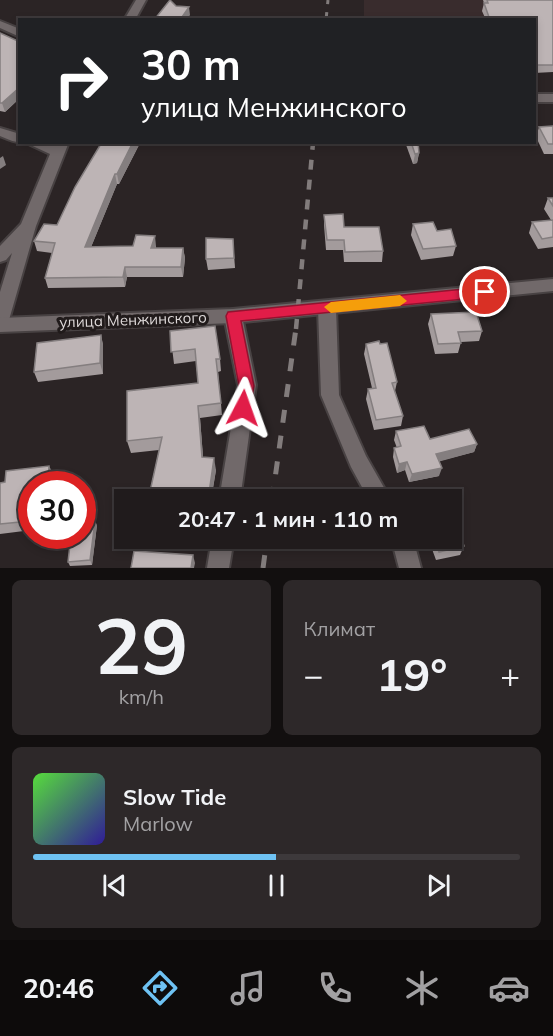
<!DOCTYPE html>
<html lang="ru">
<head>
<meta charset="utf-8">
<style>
  body { margin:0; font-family:Mulish,sans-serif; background:#2d2829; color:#f1f3f6; height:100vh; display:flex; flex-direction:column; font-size:22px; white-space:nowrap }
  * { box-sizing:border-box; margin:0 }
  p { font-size:20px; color:#a2a1a3 }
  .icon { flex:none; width:33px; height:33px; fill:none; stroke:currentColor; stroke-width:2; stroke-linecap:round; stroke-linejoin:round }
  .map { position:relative; height:568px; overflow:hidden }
  .side { display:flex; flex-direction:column; gap:12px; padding:12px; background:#120f0f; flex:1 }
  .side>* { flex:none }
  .guide { position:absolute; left:18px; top:18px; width:518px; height:126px; border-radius:0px; box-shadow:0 3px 9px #0003,0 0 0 2px #3d393b; background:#202124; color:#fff; overflow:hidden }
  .speed { position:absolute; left:18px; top:471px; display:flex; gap:12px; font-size:30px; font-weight:700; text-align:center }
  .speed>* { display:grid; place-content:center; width:78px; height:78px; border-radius:50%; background:#201b1c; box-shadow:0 3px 9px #0003,0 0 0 2px #3d393b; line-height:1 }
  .speed .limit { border:9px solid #d22; background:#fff; color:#111 }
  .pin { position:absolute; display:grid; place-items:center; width:51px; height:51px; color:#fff; margin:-26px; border:3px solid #fff; border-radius:50%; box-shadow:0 2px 6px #0007 }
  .me { position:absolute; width:66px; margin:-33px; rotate:4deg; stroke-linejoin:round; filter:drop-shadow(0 0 4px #0008) }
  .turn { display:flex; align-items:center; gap:21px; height:126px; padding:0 24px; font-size:27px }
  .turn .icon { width:78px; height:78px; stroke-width:2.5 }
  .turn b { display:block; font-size:42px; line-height:51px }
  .big { font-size:45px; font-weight:700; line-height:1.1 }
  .side .tile { flex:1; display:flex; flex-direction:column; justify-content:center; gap:9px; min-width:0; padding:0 21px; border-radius:9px; background:#2d2829 }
  .side .dial { align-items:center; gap:0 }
  .dial b { font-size:78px; line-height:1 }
  .song { display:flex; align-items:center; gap:18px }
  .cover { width:72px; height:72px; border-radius:9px; background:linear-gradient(135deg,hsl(110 70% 55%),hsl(250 70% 35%)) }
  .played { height:6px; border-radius:3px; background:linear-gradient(90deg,#6ec2f3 50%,#3d393b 50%) }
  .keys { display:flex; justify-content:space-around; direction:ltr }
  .heat { display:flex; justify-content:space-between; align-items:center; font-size:33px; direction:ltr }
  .side .tiles { flex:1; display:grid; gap:12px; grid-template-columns:1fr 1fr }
  .tile:last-child { grid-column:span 2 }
  .trip { position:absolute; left:114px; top:489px; width:348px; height:60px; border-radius:0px; background:#201b1c; box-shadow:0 3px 9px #0003,0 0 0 2px #3d393b; font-weight:700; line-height:60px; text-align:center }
  .tabs { display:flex; height:96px; justify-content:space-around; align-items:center; background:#0d0b0b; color:#a2a1a3 }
  .tabs .icon { width:42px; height:42px }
  .tabs .on { color:#6ec2f3 }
  .tabs b { font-size:27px; color:#f1f3f6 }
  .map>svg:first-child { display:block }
  .built { fill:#392c2d }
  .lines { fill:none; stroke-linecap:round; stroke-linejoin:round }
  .minor-casing { stroke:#484243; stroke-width:4 }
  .tertiary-casing { stroke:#484243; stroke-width:4 }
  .minor { fill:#71696a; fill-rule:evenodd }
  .tertiary { fill:#71696a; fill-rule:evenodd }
  .rail-far2 { stroke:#827c7c; stroke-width:3; stroke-dasharray:8 8; stroke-linecap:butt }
  .rail-far1 { stroke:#827c7c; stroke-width:4.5; stroke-dasharray:10 10; stroke-linecap:butt }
  .rail { stroke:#827c7c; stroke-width:5; stroke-dasharray:13 13; stroke-linecap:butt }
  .wall { fill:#a39b9c }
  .shaded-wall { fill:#847e7f }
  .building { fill:#bdb4b5; stroke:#847e7f; stroke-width:1.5 }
  .route { fill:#e11d48; stroke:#92132f; stroke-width:1.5 }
  .slow { fill:#f59e0b }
  .labels { text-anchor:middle; stroke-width:6; stroke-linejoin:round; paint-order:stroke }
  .street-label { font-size:15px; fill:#ddd8d8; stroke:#211b1b }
</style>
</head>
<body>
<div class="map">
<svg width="553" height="568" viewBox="0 0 553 568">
  <rect width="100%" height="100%" fill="#2b2425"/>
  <path class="built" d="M364 0H525L533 18 364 19Z"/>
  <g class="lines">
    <g class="minor-casing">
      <g id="minor">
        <path d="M136 0H146L135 20H124Z"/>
        <path d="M0 21 20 29V37L0 28Z"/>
        <rect x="534" y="94" width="19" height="8"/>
        <path d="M0 128 20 134V142H22C15 143 7 139 0 136Z"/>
        <path d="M24 142H44L54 146 55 142H69L36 226 9 320 6 325 0 327V292L12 253 6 260 0 262V246L21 224 50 154Z"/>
        <path d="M327 302 333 303 336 308 339 395 366 456 391 500H369L351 467 321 395 318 308 321 303Z"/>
        <path d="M233 309 239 311 242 316 256 385 240 500H219L238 385 224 316 227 311Z"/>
        <path d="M212 538H234L229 568H207Z"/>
        <path d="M391 538H413L421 568H399Z"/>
      </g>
    </g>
    <g class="tertiary-casing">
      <path id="tertiary" d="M553 279V291L233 323 0 332V318L233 309Z"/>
    </g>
    <use href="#minor" class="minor"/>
    <use href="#tertiary" class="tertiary"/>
    <path class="rail-far2" d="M326 20 328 0"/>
    <path class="rail-far1" d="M296 329 313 143"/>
    <g class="rail">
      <path d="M272 500 296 328"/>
      <path d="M263 568 267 538"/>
    </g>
  </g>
  <g class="wall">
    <path d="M483 0H553V72L534 73V20H486L482 11 484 3Z"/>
    <path d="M0 33 20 42V98L5 112 0 111Z"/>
    <path d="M553 126V154H544L536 137 539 127Z"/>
    <path d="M102 142H153L151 146 139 145 119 184H117L91 247 156 246V248H183L185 258 183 277H127L125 287 48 288 45 278 52 253 37 251 34 241 57 225Z"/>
    <path d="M405 142H418L419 153 417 163 413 164Z"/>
    <path d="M548 198H553V247L538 249 529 233 532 222 551 220 544 209Z"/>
    <path d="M324 215 383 251 382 262H344L343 250H326L324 225Z"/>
    <path d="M413 224 437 231 456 246 453 256 421 260 411 235Z"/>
    <path d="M233 239 235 268 208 270 206 259Z"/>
    <path d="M431 314 482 331 479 341 461 342 458 353 435 354 428 324Z"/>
    <path d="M170 331 220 359 221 371 218 372 222 415 200 418 203 457 216 470 211 500H150L149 496 159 450 131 453 127 441 198 383 196 361 174 364Z"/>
    <path d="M101 335 103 345V374L38 382 34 372Z"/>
    <path d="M366 344 397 382 395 391 403 416 401 426 374 430 366 399 368 389 372 388 364 354Z"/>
    <path d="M396 431 430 439 477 444 474 452 439 461V476L409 482 405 470 397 473 393 457 394 448H397L394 440Z"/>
    <path d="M54 475 32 484V530L0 534V483Z"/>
    <path d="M97 525 92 565 70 566 68 562Z"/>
    <path d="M428 538H452L464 546 460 555 436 560Z"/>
  </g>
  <g class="shaded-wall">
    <path d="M189 7 190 15 187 20H180Z"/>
    <path d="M20 87V98L5 112 2 103Z"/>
    <path d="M133 142H139V145L119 184 117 174Z"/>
    <path d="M419 153 417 163 413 164 415 154Z"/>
    <path d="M3 156 6 165 0 169V158Z"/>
    <path d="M115 174 117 184 87 257 85 247Z"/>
    <path d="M155 236 156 246 153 258 151 248Z"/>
    <path d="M183 248 185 258 183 277 181 267Z"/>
    <path d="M125 267 127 277 125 287 123 277Z"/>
    <path d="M101 335 103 345V374L100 363Z"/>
    <path d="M198 406 200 418 204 469 202 457Z"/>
    <path d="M477 444 474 452 434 463 436 454Z"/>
    <path d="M214 458 216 470 211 500H208Z"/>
    <path d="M407 462 405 470 397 473 399 464Z"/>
    <path d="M49 466 54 475 53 484H48Z"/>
    <path d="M442 468 439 476 409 482 412 474Z"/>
    <path d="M95 521 97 525 92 565 90 560Z"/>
    <path d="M193 555 195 563 194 568H191Z"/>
  </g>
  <g class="building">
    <path d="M170 0 176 6 189 7 180 20H154Z"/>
    <path d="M487 0H553V65H534V20H490L484 3H488Z"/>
    <path d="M0 33 20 42V87L2 103H0Z"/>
    <path d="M553 126V144H548L539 127Z"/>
    <path d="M102 142H133L117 174H115L85 247 133 246 136 235 155 236 151 248H183L181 267H125L123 277 45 278 55 243 34 241 44 224 57 225 75 187Z"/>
    <path d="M411 142H418L419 153 415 154Z"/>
    <path d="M548 198H553V206Z"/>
    <path d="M343 214 344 227H379L383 251 345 252 344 240H327L324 215Z"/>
    <path d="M553 220V237L542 239 532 222Z"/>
    <path d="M433 222 437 231 451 229 456 246 423 249 413 224Z"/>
    <path d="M206 238 233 239 234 258 206 259Z"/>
    <path d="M476 312 482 331 458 332 461 343 438 344 431 314Z"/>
    <path d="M215 326 220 359H216L221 403 198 406 202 457 214 458 208 500H191L149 496 162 437 127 441V391L198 383 195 349 171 352 170 331Z"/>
    <path d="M101 335 100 363 34 372 37 343Z"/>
    <path d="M379 341 380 344 387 343 397 382 392 383 403 416 376 420 368 389 376 388 366 344Z"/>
    <path d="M424 426 430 439 469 429 477 444 436 454 442 468 412 474 407 462 399 464 394 448 401 446 396 431Z"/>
    <path d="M49 466 48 484H32V507L30 521 0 524V483L5 482 6 471Z"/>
    <path d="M452 513 464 546 439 552 434 538H452Z"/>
    <path d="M95 521 90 560 68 562 71 536H82V522Z"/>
    <path d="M134 551 193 555 191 568H131Z"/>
  </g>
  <path class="route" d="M485 287 492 292 485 297 241 321 254 386 249 413 243 415 237 413 235 408 239 386 226 316 228 312Z"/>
  <path class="slow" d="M400 295 407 301 400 306 331 313 324 307 331 302Z"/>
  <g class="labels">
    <g class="street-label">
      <text transform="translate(133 320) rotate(-2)" y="5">улица Менжинского</text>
    </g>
  </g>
</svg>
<div class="speed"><div class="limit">30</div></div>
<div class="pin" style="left:485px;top:292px;background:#d93025"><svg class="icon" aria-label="arrive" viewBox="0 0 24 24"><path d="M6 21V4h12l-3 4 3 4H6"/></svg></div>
<svg class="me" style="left:243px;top:408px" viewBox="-20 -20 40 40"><path d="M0-17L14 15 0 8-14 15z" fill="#e11d48" stroke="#fff" stroke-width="4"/></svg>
<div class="trip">20:47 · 1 мин · 110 m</div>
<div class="guide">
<div class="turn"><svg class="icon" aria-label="right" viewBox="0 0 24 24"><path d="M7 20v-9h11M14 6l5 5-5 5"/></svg><div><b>30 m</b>улица Менжинского</div></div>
</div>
</div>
<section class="side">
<div class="tiles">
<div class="tile dial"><b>29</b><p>km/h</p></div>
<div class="tile"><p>Климат</p>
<div class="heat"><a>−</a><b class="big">19°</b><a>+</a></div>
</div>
<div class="tile">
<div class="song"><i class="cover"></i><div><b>Slow Tide</b><p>Marlow</p></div></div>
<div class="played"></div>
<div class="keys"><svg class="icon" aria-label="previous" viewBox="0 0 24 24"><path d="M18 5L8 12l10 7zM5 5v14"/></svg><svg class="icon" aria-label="pause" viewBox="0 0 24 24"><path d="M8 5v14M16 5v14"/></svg><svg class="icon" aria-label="next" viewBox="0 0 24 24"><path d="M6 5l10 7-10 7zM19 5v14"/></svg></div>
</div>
</div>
</section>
<nav class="tabs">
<b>20:46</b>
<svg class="icon on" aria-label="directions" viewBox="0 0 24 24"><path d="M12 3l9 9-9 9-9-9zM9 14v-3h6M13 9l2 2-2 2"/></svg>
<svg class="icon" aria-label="music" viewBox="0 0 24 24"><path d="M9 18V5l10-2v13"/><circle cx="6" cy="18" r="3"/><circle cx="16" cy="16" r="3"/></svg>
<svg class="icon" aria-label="phone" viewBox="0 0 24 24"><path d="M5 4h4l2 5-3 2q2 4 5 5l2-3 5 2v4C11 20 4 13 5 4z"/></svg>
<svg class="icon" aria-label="climate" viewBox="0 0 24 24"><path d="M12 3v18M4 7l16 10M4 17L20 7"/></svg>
<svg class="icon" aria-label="car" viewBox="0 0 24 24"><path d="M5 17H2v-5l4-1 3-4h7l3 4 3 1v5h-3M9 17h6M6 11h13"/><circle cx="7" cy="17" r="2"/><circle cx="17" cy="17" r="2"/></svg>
</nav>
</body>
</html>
